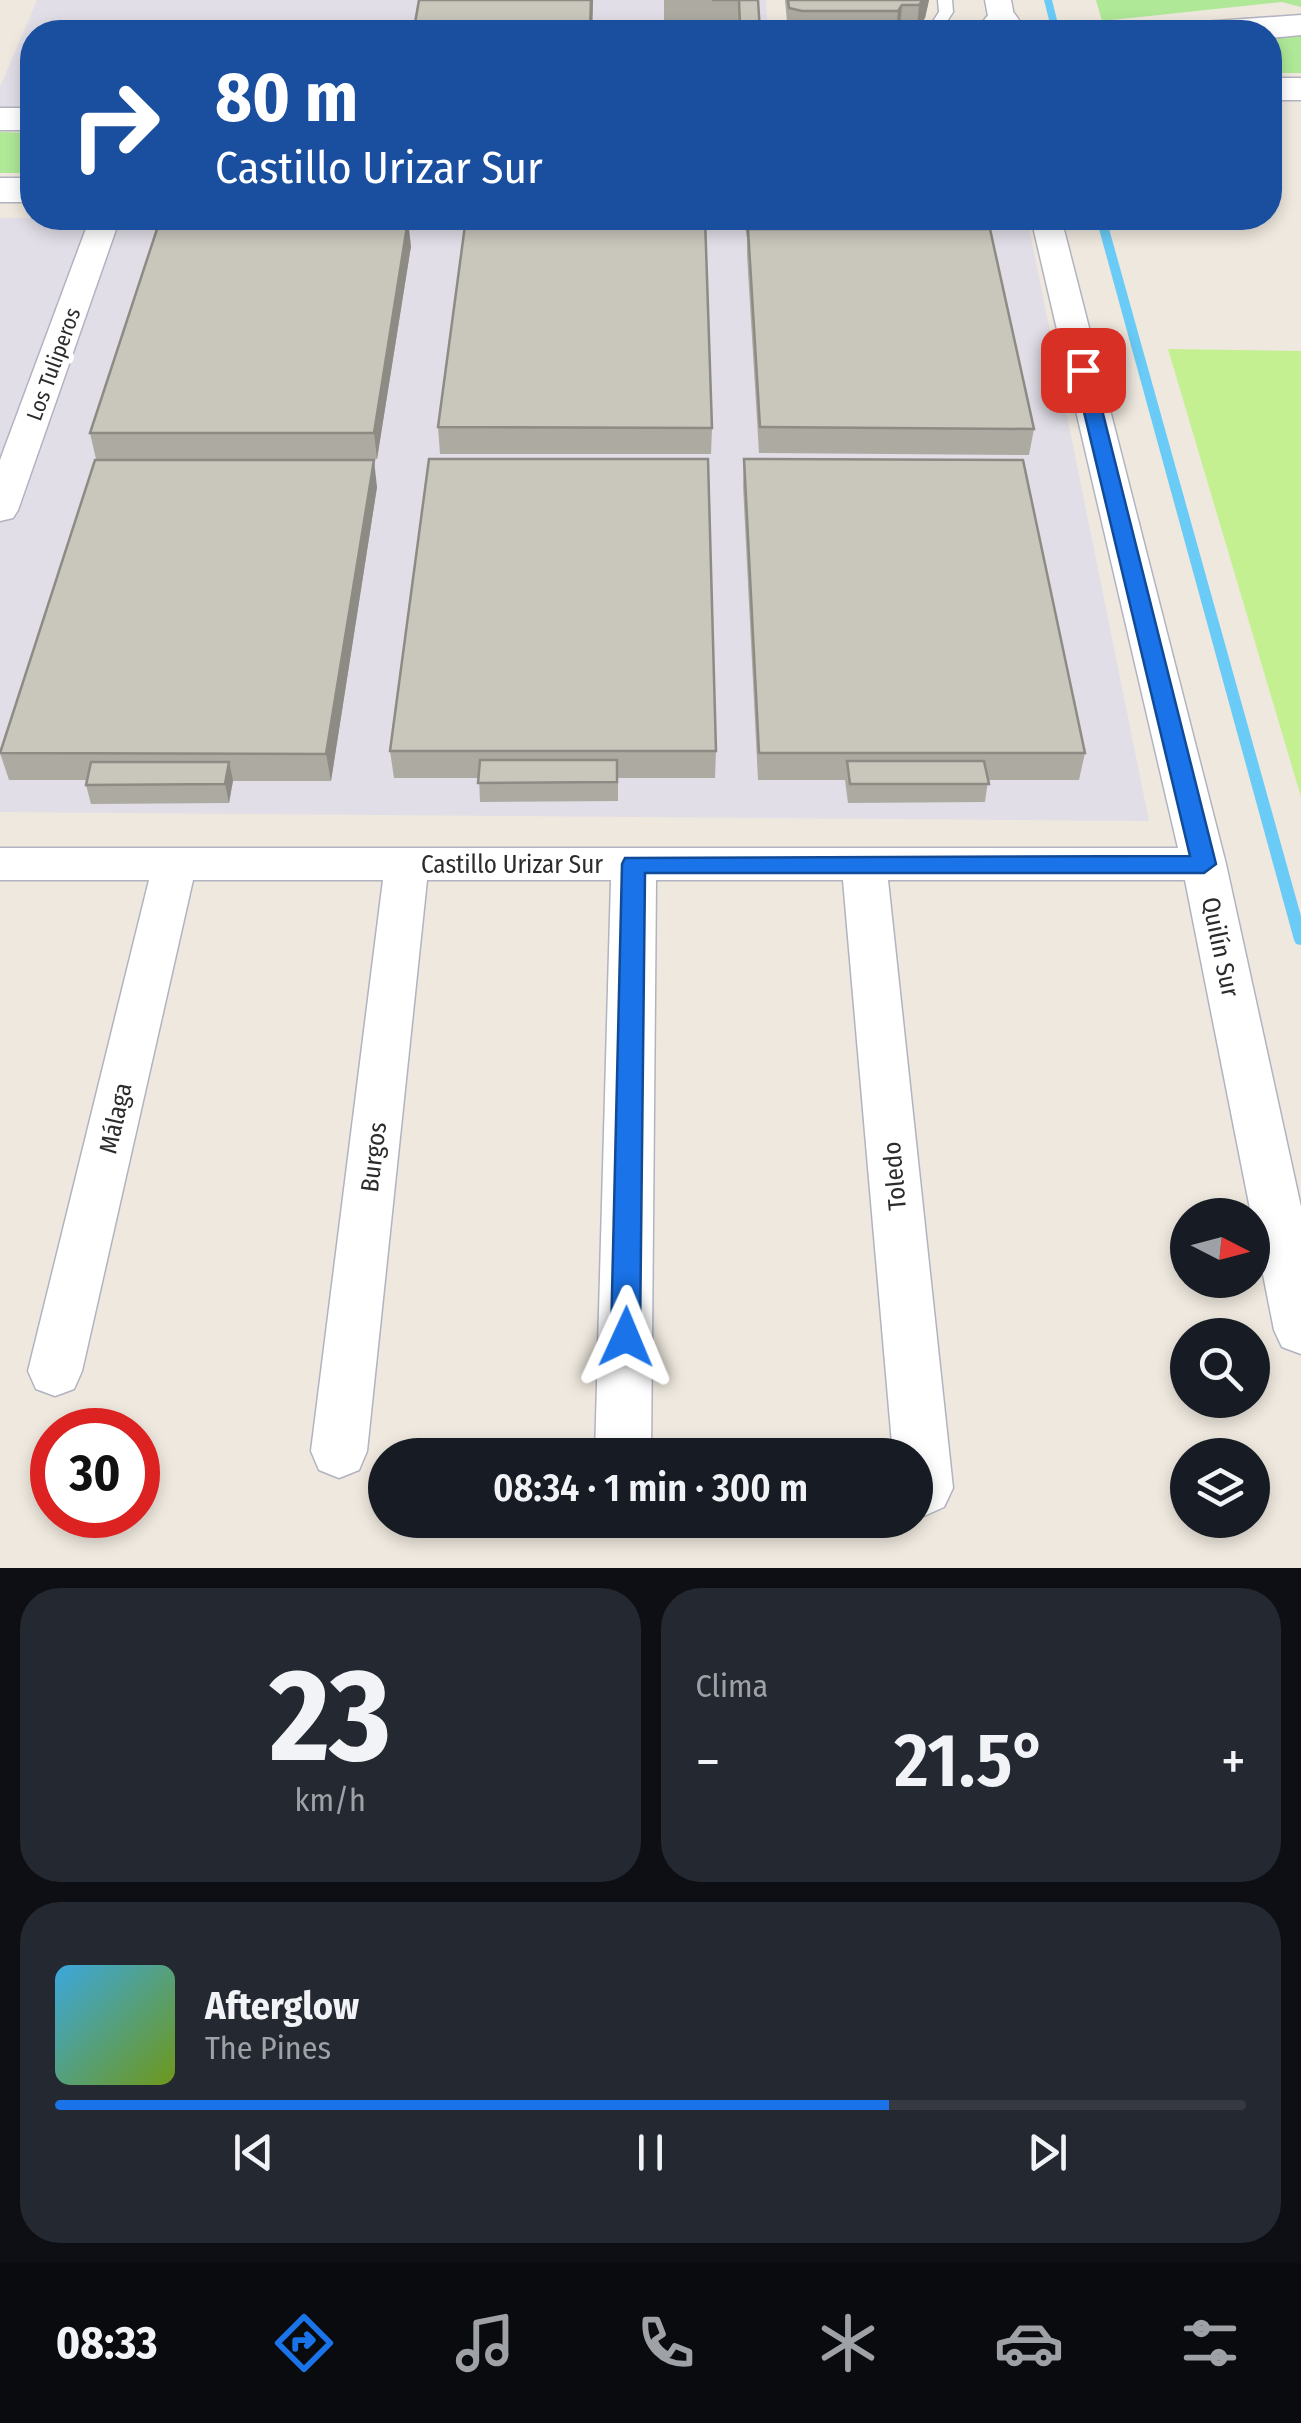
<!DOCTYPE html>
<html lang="es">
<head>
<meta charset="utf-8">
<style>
  body { margin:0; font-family:"Fira Sans Condensed",sans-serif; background:#242831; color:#f1f3f6; height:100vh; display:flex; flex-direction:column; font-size:38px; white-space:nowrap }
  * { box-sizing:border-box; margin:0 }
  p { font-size:32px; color:#9ea1a6 }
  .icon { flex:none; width:55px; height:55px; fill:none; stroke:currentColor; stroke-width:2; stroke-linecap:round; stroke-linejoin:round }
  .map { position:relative; height:1568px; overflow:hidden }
  .panel { display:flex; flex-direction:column; gap:20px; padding:20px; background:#0d0f14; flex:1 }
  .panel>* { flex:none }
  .guide { position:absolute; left:20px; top:20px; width:1262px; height:210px; border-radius:40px; box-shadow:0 5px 15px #0003; background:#1a4fa0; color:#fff; overflow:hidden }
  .needle { width:65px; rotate:96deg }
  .controls { position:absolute; left:1170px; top:1198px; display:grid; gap:20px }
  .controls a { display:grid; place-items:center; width:100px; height:100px; border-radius:50%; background:#171b24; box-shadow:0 5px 15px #0003; font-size:50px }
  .speed { position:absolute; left:30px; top:1408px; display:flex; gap:20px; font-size:50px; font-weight:700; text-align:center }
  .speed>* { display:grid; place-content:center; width:130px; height:130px; border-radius:50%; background:#171b24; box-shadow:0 5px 15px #0003; line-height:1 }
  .speed .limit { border:15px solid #d22; background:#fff; color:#111 }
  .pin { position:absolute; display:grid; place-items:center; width:85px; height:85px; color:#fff; margin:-42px; border-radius:20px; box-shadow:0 5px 15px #0006 }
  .me { position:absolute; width:110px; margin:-55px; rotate:1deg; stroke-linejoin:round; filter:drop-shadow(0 0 8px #0008) }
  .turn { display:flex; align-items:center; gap:35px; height:210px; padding:0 30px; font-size:45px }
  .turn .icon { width:130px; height:130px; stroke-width:2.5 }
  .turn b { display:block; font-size:70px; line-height:85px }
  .big { font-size:75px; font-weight:600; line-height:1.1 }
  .panel .widget { flex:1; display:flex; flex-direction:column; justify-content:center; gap:15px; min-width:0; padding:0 35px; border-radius:40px; background:#242831 }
  .panel .dial { align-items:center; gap:0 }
  .dial b { font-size:130px; line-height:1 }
  .song { display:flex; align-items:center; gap:30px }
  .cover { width:120px; height:120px; border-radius:15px; background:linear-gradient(135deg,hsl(200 70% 55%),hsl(80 70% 35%)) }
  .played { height:10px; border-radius:5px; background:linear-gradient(90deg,#1a73e8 70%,#363941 70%) }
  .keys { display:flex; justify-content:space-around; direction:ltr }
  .heat { display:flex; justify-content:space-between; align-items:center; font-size:55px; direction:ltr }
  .panel .tiles { flex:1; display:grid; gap:20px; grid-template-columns:1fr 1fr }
  .widget:last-child { grid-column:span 2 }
  .trip { position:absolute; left:368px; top:1438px; width:565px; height:100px; border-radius:50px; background:#171b24; box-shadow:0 5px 15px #0003; font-weight:600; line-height:100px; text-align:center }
  .dock { display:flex; height:160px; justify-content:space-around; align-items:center; background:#090b0e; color:#9ea1a6 }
  .dock .icon { width:70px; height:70px }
  .dock .active { color:#1a73e8 }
  .dock b { font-size:45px; color:#f1f3f6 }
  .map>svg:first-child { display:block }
  .industrial { fill:#e1dee7 }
  .green { fill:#afe897 }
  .pitch { fill:#c4f092 }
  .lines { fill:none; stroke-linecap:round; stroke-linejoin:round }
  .stream { fill:#6acbf7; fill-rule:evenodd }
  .service-casing { stroke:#b2b3c0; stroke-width:3 }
  .minor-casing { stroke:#b2b3c0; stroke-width:3 }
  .secondary-casing { stroke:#b2b3c0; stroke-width:3 }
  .path { stroke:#c8c8c8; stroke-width:5; stroke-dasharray:5 4; stroke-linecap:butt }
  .service { fill:#fff; fill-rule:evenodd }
  .minor { fill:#fff; fill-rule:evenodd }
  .secondary { fill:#fff; fill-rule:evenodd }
  .wall { fill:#adaaa2 }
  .shaded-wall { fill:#8d8b84 }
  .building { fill:#c9c6bc; stroke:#8d8b84; stroke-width:2.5 }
  .route { fill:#1a73e8; stroke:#114b97; stroke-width:2.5 }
  .labels { text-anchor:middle; stroke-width:10; stroke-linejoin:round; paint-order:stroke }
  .far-street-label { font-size:22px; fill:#2c2c2c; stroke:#fff }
  .street-label { font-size:25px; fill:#2c2c2c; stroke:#fff }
</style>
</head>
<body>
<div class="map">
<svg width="1301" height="1568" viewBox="0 0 1301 1568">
  <rect width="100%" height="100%" fill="#eee8de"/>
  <g class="industrial">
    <path d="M37 0H766L768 32H32V107L0 108V87Z"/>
    <path d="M0 218H1027L1149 821 0 812Z"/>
  </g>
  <g class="green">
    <path d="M1096 0H1301V7L1282 2 1102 21Z"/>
    <path d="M1301 31V73H1270V32H1260Z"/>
    <path d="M0 132 32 133V173H0Z"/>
  </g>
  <path class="pitch" d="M1168 349 1301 351V797Z"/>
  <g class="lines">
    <g class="stream">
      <path d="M1044 0H1052L1060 32H1052Z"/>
      <path d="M1096 218H1106L1301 916V945L1296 944 1294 940Z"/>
    </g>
    <g class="service-casing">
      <g id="service">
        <path d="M938 0H952L953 12 940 32H926L939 12Z"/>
        <path d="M135 22 142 26 139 32H125L130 23Z"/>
      </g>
    </g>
    <g class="minor-casing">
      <g id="minor">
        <path d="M985 0H1011L1017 32H991Z"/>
        <path d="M90 218H120L18 510 13 518 0 521V460Z"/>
        <path d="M1031 218H1061L1226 864 1301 1207V1354L1282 1347 1274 1330 1185 880H888L953 1488 944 1507 924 1516 915 1512V1455H893L843 880H656L651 1455H595L611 880H427L367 1451 359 1470 339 1478 319 1470 311 1451 383 880H193L82 1371 74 1389 55 1396 36 1389 28 1371 149 880H0V848H1178Z"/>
      </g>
    </g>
    <g class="secondary-casing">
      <g id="secondary">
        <path d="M1002 10 1014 13 1019 20 1010 32H974L990 13Z"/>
        <path d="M1301 15V35L1270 38V32H1185L1190 25 1202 22Z"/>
        <rect x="1270" y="78" width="31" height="22"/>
        <rect x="0" y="108" width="32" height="22"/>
        <rect x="0" y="178" width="32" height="24"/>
      </g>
    </g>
    <path class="path" d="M139 221 160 218"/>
    <use href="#service" class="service"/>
    <use href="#minor" class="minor"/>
    <use href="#secondary" class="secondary"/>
  </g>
  <g class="wall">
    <path d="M419 0H593L592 32H415V23Z"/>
    <path d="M664 0H758L760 32 738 26V24H664Z"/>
    <path d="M785 0H929L925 18 917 29H900L897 32H788Z"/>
    <path d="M747 225 1034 429 1029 455 759 453 747 255Z"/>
    <path d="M411 246 377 459H96L90 433Z"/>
    <path d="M438 427 712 428 711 454H440Z"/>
    <path d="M744 459 1085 753 1079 780H988L985 802 848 803 845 780H758L743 486Z"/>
    <path d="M377 487 331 781H233L229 803 91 804 86 785 87 780H9L0 753Z"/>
    <path d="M390 751H716L715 778H618V801L480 802 479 778H394Z"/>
  </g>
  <g class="shaded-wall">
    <path d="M591 0H593L592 32H590Z"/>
    <path d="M923 0H929L925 18 917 29 919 5Z"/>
    <path d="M902 5 900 29 896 32 898 11Z"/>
    <path d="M408 220 411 246 377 459 374 433Z"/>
    <path d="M374 460 377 487 331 781 326 754Z"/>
    <path d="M229 762 233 780 229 803 225 784Z"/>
  </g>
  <g class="building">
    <path d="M419 0H591L590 32H511L512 23H415Z"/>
    <path d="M712 0H758L760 32H663V25L740 26 739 0Z"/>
    <path d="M788 0H923L919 5H902L898 11H802L789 8Z"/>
    <path d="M466 218H705L712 428 438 427Z"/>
    <path d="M160 220H408L374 433H90Z"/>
    <path d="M747 225H986L987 229H748V237Z"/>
    <path d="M748 229H990L1034 429 760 427Z"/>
    <path d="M429 459H708L716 751H390Z"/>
    <path d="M744 459 1023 460 1085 753H759Z"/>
    <path d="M95 460H374L326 754 0 753Z"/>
    <path d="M480 760H617V782L478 783Z"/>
    <path d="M847 761H984L989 784H850Z"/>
    <path d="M91 762H229L225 784 86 785Z"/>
  </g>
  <path class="route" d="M1083 364 1092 370 1216 864 1204 873H645L640 1337 636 1346 626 1350 615 1346 611 1337 622 864 625 858 1190 856 1074 370Z"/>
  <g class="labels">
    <g class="far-street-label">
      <text transform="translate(53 364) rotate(-70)" y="8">Los Tuliperos</text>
    </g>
    <g class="street-label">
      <text x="512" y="873">Castillo Urizar Sur</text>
      <text transform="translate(1221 947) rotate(78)" y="9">Quilín Sur</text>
      <text transform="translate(115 1118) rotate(-77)" y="9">Málaga</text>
      <text transform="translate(373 1157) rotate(-83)" y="9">Burgos</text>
      <text transform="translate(894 1176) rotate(-95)" y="9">Toledo</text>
    </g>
  </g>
</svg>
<div class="controls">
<a><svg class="needle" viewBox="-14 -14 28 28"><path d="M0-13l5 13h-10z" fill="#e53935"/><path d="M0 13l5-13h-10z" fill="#9ea1a6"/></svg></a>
<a><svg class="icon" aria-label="search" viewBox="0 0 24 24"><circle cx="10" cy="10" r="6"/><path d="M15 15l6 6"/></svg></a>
<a><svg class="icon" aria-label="layers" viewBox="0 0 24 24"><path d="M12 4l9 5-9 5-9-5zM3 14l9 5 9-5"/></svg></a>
</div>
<div class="speed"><div class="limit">30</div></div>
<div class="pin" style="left:1083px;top:370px;background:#d93025"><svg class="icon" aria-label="arrive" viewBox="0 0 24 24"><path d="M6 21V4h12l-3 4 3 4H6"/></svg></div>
<svg class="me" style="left:626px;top:1337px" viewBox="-20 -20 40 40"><path d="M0-17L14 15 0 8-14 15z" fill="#1a73e8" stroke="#fff" stroke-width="4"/></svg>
<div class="trip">08:34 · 1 min · 300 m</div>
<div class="guide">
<div class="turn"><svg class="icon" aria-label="right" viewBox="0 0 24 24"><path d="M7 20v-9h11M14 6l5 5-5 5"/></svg><div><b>80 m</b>Castillo Urizar Sur</div></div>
</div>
</div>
<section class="panel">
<div class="tiles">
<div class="widget dial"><b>23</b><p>km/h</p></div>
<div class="widget"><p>Clima</p>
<div class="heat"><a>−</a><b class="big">21.5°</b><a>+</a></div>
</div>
<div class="widget">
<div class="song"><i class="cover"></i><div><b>Afterglow</b><p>The Pines</p></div></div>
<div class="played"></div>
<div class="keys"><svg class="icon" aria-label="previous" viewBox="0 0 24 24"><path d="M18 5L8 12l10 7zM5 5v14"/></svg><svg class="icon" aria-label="pause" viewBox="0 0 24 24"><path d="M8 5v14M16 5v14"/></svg><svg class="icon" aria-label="next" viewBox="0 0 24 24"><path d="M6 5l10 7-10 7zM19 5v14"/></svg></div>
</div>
</div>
</section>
<nav class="dock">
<b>08:33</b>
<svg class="icon active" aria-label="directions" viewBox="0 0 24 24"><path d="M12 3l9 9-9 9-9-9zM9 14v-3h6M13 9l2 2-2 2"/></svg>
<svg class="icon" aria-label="music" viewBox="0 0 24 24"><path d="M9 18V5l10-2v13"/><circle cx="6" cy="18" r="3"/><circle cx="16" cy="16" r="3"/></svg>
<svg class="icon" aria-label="phone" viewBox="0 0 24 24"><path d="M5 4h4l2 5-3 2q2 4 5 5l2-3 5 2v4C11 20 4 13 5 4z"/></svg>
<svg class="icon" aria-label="climate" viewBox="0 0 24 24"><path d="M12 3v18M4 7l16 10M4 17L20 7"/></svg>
<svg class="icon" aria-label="car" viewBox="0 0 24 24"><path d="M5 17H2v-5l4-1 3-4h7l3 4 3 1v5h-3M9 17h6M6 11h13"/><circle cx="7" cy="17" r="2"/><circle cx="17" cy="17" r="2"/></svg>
<svg class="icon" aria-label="filters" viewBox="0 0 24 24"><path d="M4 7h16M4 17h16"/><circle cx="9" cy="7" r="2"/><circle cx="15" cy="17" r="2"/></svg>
</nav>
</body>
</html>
